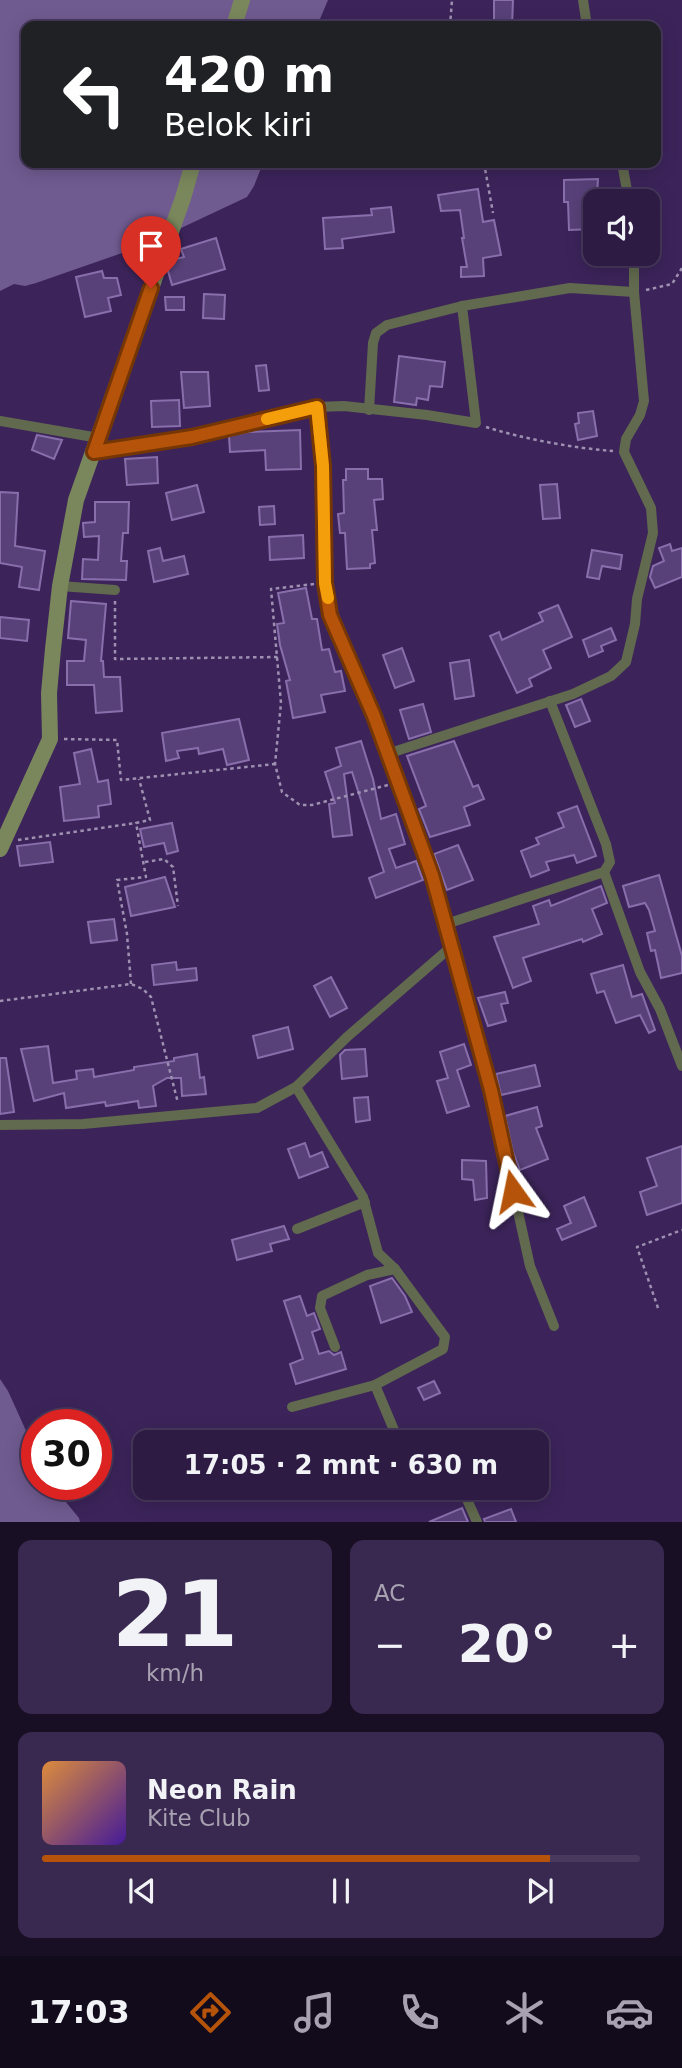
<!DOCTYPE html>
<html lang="id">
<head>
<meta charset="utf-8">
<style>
  body { margin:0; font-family:"DejaVu Sans",sans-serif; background:#39284f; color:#f1f3f6; height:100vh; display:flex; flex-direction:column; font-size:26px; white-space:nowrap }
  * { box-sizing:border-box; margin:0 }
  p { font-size:23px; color:#a7a1b2 }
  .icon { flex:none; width:38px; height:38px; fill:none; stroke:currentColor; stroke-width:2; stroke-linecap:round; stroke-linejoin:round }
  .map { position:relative; height:1522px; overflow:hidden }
  .sheet { display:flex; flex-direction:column; gap:18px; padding:18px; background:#190f25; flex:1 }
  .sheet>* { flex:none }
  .guide { position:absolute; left:21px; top:21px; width:640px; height:147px; border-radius:14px; box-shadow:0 4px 18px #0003,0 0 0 2px #48395d; background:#202124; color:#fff; overflow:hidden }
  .tools { position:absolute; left:583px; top:189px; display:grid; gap:14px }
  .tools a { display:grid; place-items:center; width:77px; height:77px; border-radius:14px; background:#2d1b44; box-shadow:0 4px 18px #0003,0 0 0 2px #48395d; font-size:35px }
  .speed { position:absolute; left:21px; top:1409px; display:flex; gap:14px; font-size:35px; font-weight:700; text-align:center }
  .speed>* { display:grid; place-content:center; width:91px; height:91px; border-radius:50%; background:#2d1b44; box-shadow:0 4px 18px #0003,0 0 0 2px #48395d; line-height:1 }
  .speed .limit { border:10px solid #d22; background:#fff; color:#111 }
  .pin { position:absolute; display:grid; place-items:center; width:60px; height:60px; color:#fff; margin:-72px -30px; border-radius:50% 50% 50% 0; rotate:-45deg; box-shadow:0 0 7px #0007 }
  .pin .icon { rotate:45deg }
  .me { position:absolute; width:77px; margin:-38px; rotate:348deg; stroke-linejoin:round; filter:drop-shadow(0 0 5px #0008) }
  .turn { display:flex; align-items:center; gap:24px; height:147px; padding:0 28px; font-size:32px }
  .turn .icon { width:91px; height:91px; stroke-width:2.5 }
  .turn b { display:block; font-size:49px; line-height:60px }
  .big { font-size:52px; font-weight:600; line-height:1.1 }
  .sheet .tile { flex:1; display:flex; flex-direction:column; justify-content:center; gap:10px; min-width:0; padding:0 24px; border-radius:14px; background:#39284f }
  .sheet .dial { align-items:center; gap:0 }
  .dial b { font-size:91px; line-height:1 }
  .song { display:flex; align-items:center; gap:21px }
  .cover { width:84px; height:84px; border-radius:10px; background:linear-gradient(135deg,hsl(30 70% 55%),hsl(260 70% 35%)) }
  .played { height:7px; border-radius:4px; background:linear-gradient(90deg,#b45309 85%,#48395d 85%) }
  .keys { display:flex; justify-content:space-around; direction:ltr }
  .heat { display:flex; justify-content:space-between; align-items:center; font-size:38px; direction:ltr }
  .sheet .tiles { flex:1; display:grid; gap:18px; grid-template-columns:1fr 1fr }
  .tile:last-child { grid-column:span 2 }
  .trip { position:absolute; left:133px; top:1430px; width:416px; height:70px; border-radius:14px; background:#2d1b44; box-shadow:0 4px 18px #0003,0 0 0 2px #48395d; font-weight:600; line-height:70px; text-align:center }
  .menu { display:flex; height:112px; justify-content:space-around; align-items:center; background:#120b1b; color:#a7a1b2 }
  .menu .icon { width:49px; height:49px }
  .menu .on { color:#b45309 }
  .menu b { font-size:32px; color:#f1f3f6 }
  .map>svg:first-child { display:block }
  .forest { fill:#705b90 }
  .building { fill:#584179; stroke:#886fac; stroke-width:2 }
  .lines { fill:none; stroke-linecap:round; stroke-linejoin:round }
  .path { stroke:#9e90b1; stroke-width:2.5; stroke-dasharray:3.5 3.5; stroke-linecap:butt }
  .street { stroke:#61694e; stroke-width:10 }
  .secondary { stroke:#7a875c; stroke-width:16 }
  .route-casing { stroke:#753606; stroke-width:18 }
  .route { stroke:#b45309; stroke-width:12 }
  .slow { stroke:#f59e0b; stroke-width:12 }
</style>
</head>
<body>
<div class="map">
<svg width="682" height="1522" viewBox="0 0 682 1522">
  <rect width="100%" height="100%" fill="#3c245a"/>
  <g class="forest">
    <path d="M0 0H328L317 26H26V163H263L254 186 247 197 145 245 36 283 25 286 14 284 0 291Z"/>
    <path d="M0 1379 8 1391 37 1455V1484H51L79 1518 80 1522H0Z"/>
  </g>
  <g class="building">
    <path d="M494 0H513L512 26H494Z"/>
    <path d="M598 179 595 229 569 230 568 202H564V180Z"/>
    <path d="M478 189 483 222 494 220 501 255 483 258 484 276 461 277V267H467L462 238H464L460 210 441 211 438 195Z"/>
    <path d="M391 207 394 232 342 239 343 248 325 249 323 218 372 215 371 209Z"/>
    <path d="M216 238 225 269 172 285 168 271 172 260 184 257 181 249Z"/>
    <path d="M102 271 104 278H117L121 295 108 298 111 311 85 317 76 277Z"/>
    <path d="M204 294 225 295 224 319 203 318Z"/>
    <path d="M165 297H184V310H166Z"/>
    <path d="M399 356 445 362 442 387 430 386 428 400 417 398 416 405 394 402Z"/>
    <path d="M266 365 269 390 259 391 256 366Z"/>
    <path d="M181 372H208L210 406 184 408Z"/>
    <path d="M179 400 180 426 152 427 151 401Z"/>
    <path d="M593 411 597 436 578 440 575 424 579 423 578 413Z"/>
    <path d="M300 430 301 469 266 470 265 450 230 452 229 436 247 432Z"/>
    <path d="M37 435 62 440 54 459 32 450Z"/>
    <path d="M157 457 158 483 127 485 125 459Z"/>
    <path d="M346 469H368V479H382L383 499 374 500 377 530H372L375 563 370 564V568L347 569 345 533H340L338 514 344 513 343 480H346Z"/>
    <path d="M557 484 560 518 543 519 540 485Z"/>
    <path d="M197 485 204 512 172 520 166 493Z"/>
    <path d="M0 492 18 493 15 546 45 551 39 590 19 587 22 567 0 563Z"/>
    <path d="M95 502H129L128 533H123L121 561H127L126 580 82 579 83 559 98 560 99 536 84 537 83 523 95 522Z"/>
    <path d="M274 506 275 524 260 525 259 507Z"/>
    <path d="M303 535 304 558 270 560 269 537Z"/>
    <path d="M670 544 672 551 682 548V577L655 588 650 577 653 566 664 561 659 548Z"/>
    <path d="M160 548 163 561 184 556 188 574 154 582 148 551Z"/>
    <path d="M592 550 622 555 620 569 602 566 599 579 587 577Z"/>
    <path d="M306 588 312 619H317L322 650 329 649 335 672 341 671 345 691 321 695 325 712 293 718 286 681 290 680 280 645 277 624 284 623 278 593Z"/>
    <path d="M71 601 106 604 101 661H103L104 677H120L122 711 96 713 94 685H67V661H84L86 640 68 638Z"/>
    <path d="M558 605 572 637 543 650 551 668 529 679 532 686 517 693 490 636 499 632 502 640 543 621 539 613Z"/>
    <path d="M0 617 29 620 27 641 0 638Z"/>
    <path d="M611 628 616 640 601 646 603 651 589 657 583 640Z"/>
    <path d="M402 648 414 681 395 688 383 655Z"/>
    <path d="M469 660 474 696 455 699 450 663Z"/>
    <path d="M581 699 590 721 575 727 566 705Z"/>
    <path d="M423 704 431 732 409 739 400 710Z"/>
    <path d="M239 719 249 760 227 765 223 749 199 754 198 748 177 751 179 758 166 761 162 733Z"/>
    <path d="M361 741 373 779 381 819 396 814 405 844 389 849 396 868 416 861 423 880 376 898 369 878 384 872 352 772 344 774 352 835 333 837 329 804 335 803 325 772 341 766 336 748Z"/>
    <path d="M454 741 473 787 478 785 484 799 464 807 470 825 430 837 419 809 426 806 407 756Z"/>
    <path d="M91 749 98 782 108 780 111 804 98 806 99 817 64 821 60 787 80 784 74 753Z"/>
    <path d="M577 806 596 856 577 863 574 855 546 862 549 870 531 877 521 851 539 844 536 838 564 827 558 813Z"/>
    <path d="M172 823 178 851 167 854 164 843 144 847 140 829Z"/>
    <path d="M50 842 53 862 20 866 17 846Z"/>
    <path d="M458 845 473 880 447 890 434 854Z"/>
    <path d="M659 875 682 956V973L661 978 655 950 651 951 647 933 655 931 649 910 645 903 629 907 623 886Z"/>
    <path d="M165 877 175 907 131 916 125 887Z"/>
    <path d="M601 886 607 903 592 909 602 934 583 942 582 939 523 958 531 981 513 988 494 937 539 924 533 906 549 900 551 906Z"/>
    <path d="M114 919 117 940 91 943 88 922Z"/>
    <path d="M176 962 177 970 196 968 197 980 154 985 152 965Z"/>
    <path d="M623 965 632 997 642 994 655 1030 649 1033 640 1015 616 1023 604 991 597 993 591 974Z"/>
    <path d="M331 977 347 1008 330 1017 314 986Z"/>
    <path d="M505 992 508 1003 501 1004 506 1021 488 1026 478 998Z"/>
    <path d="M288 1027 293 1049 258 1058 253 1036Z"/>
    <path d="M464 1044 471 1065 457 1070 469 1106 447 1113 437 1081 448 1078 440 1052Z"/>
    <path d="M48 1046 53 1083 77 1079 76 1071 93 1069 94 1077 134 1070V1067L174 1061V1058L197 1054 200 1078 204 1077 206 1094 182 1096 181 1078H167L153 1086 156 1106 139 1108 138 1101 106 1106 105 1102 66 1108 64 1093 34 1101 21 1049Z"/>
    <path d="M365 1049 367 1076 342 1079 340 1055 345 1050Z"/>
    <path d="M0 1058H6L14 1112 0 1114Z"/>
    <path d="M535 1065 540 1086 501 1095 496 1074Z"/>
    <path d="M368 1097 370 1120 356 1122 354 1098Z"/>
    <path d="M537 1107 542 1126 536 1128 548 1159 520 1170 513 1152 505 1116Z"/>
    <path d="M305 1143 310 1157 322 1152 328 1167 299 1178 288 1149Z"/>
    <path d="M682 1146V1203L647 1215 640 1192 657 1186 647 1158Z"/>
    <path d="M462 1160 486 1161 487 1198 475 1200 473 1180 462 1179Z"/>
    <path d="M584 1197 596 1226 562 1240 557 1229 571 1223 564 1206Z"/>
    <path d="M284 1226 289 1239 270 1244 272 1251 237 1260 232 1240Z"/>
    <path d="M392 1278 405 1296 412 1312 381 1323 370 1286Z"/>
    <path d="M300 1296 307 1316 314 1313 320 1329 312 1332 319 1354 329 1351 334 1355 341 1352 346 1369 296 1384 290 1364 303 1359 284 1301Z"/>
    <path d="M434 1381 440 1393 424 1400 418 1388Z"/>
    <path d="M462 1508 468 1522H429Z"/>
    <path d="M511 1509 516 1522H485L484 1519Z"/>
  </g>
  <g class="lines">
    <g class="path">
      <path d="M450 26 452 0"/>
      <path d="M484 163 493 213"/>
      <path d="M646 290 672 284 682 268"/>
      <path d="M486 427C524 439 573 448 613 451"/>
      <path d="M314 584 271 589 281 703 275 764 282 792 300 805H312L388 785"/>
      <path d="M115 601V659L278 657"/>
      <path d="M64 739 117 740 121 780 275 764"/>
      <path d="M18 840 136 823"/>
      <path d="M145 862 164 859 173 867 178 906"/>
      <path d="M131 984 127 934 117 880 146 877 136 823 150 820 139 779"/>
      <path d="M0 1001 131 984 143 989 151 997 178 1103"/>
      <path d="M658 1308 637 1247 682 1230"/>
    </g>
    <g class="street">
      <path d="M583 0 587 26"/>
      <path d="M622 163 629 201"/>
      <path d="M317 407 344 406 427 415 476 423 462 306"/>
      <path d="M369 410 373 343 376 333 387 325 462 306 570 288 634 292"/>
      <path d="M0 421 99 438"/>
      <path d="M60 586 115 590"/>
      <path d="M550 701 606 844 610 862 604 872"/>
      <path d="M387 754 573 694 611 676 626 662 635 624 637 599 653 533 651 508 624 452 626 439 640 415 644 401 634 292V254"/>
      <path d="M446 924 604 872 640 972 660 1009 682 1066"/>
      <path d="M451 947 491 1090 530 1266 554 1326"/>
      <path d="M296 1087 363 1197 378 1253 395 1269 445 1337 443 1349 375 1385 399 1442"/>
      <path d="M0 1125 83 1124 257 1108 296 1087 347 1037 451 947 432 875 413 819 374 716 330 615 325 583 323 466 317 407 192 437 94 452"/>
      <path d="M297 1229 365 1202"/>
      <path d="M335 1347 320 1308 322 1296 367 1275 395 1269"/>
      <path d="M292 1407 375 1385"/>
      <path d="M462 1488 477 1522"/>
    </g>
    <g class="secondary">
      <path d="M234 26 242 0"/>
      <path d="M0 849 50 739 49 693 53 649 60 586 76 500 183 198 193 163"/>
    </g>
  </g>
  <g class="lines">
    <g class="route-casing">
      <path id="route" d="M151 288 94 452 192 437 317 407 323 466 325 583 330 615 374 716 432 875 491 1090 513 1191"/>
    </g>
    <use href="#route" class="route"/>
    <path class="slow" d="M267 419 317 407 323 466 325 583 328 598"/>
  </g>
</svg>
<div class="tools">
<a><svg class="icon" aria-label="sound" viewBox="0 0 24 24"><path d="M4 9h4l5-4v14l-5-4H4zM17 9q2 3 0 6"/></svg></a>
</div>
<div class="speed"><div class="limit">30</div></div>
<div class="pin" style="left:151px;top:288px;background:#d93025"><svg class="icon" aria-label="arrive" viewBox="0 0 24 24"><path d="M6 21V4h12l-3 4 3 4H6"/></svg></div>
<svg class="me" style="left:513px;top:1191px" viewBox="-20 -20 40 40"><path d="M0-17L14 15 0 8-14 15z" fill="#b45309" stroke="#fff" stroke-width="4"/></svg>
<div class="trip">17:05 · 2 mnt · 630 m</div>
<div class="guide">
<div class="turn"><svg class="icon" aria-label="left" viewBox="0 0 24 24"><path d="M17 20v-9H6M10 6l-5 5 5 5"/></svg><div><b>420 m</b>Belok kiri</div></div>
</div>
</div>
<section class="sheet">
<div class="tiles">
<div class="tile dial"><b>21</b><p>km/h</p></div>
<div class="tile"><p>AC</p>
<div class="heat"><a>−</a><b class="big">20°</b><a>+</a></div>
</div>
<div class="tile">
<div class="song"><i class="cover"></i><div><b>Neon Rain</b><p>Kite Club</p></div></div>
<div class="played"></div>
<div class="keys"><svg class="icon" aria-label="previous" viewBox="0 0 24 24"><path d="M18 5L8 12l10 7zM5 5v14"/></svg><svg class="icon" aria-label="pause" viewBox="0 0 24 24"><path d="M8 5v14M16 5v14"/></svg><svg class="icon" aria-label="next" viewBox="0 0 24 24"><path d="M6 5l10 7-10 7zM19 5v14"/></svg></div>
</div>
</div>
</section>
<nav class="menu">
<b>17:03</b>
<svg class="icon on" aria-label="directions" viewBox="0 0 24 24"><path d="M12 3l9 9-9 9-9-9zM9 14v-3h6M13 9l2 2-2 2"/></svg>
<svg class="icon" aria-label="music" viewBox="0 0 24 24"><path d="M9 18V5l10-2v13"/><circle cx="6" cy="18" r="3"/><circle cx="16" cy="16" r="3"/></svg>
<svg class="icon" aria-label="phone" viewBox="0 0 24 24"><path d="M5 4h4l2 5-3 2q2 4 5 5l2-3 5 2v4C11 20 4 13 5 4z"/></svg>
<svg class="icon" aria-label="climate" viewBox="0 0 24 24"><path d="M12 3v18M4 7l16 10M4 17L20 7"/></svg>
<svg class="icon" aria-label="car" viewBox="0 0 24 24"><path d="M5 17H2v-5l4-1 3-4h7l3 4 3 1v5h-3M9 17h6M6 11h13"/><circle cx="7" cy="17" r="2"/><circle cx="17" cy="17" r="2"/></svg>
</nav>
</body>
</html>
